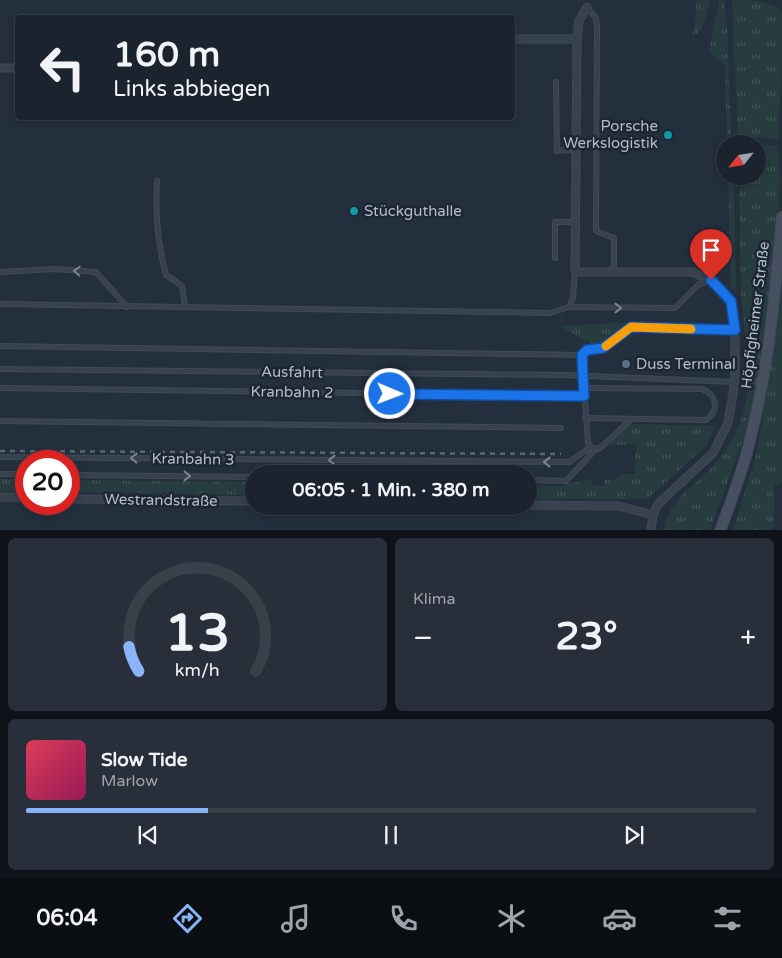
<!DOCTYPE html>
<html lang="de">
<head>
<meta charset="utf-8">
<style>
  body { margin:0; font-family:"Varela Round",sans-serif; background:#282f3a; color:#f1f3f6; height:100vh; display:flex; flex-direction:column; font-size:19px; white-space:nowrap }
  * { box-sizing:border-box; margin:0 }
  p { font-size:16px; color:#a0a4aa }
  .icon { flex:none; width:28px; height:28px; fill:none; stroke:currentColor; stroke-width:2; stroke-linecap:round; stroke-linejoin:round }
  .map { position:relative; height:530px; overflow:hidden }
  .details { display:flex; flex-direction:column; gap:8px; padding:8px; background:#0f1319; flex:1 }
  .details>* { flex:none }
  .guide { position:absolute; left:15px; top:15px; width:500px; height:105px; border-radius:5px; box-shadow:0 2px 8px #0003,0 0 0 1px #39404a; background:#1b232e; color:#f1f3f6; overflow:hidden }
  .needle { width:32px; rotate:240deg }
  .controls { position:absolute; left:716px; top:135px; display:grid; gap:10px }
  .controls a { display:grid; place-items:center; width:50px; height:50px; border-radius:50%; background:#1b232e; box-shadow:0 2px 8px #0003,0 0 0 1px #39404a; font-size:25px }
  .speed { position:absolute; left:15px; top:450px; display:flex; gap:10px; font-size:25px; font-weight:700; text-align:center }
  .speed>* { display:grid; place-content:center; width:65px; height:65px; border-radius:50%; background:#1b232e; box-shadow:0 2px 8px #0003,0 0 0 1px #39404a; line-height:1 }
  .speed .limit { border:8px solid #d22; background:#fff; color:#111 }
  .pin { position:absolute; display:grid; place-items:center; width:42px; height:42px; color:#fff; margin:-51px -21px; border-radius:50% 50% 50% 0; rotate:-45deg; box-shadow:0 0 5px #0007 }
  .pin .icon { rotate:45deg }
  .me { position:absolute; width:55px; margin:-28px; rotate:91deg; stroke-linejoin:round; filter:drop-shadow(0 0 4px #0008) }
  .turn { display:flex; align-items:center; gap:18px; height:105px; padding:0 15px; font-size:22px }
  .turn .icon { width:65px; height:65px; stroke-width:2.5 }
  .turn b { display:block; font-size:35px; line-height:42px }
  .big { font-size:38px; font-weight:800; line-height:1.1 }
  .details .tile { flex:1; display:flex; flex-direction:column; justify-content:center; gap:8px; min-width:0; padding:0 18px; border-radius:8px; background:#282f3a }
  .details .dial { align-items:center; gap:0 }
  .dial svg { height:130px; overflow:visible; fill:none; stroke:#39404a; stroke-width:7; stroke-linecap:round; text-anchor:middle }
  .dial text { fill:#f1f3f6; stroke:none }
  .song { display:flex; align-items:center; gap:15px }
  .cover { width:60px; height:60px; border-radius:8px; background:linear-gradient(135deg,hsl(350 70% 55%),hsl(330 70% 35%)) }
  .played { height:5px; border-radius:2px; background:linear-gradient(90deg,#8ab4f8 25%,#39404a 25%) }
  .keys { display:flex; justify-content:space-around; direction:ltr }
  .heat { display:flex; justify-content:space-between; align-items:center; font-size:28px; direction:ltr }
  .details .tiles { flex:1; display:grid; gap:8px; grid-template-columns:1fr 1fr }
  .tile:last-child { grid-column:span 2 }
  .trip { position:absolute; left:245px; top:465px; width:292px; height:50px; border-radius:25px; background:#1b232e; box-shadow:0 2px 8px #0003,0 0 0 1px #39404a; font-weight:800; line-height:50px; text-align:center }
  .tabs { display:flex; height:80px; justify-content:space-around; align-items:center; background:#0b0e12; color:#a0a4aa }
  .tabs .icon { width:35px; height:35px }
  .tabs .on { color:#8ab4f8 }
  .tabs b { font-size:22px; color:#f1f3f6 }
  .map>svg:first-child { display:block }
  .grass { fill:url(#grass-tufts) }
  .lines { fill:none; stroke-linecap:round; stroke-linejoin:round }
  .lane-casing { stroke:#414a57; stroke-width:6 }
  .street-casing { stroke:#414a57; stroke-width:9 }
  .secondary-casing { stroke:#414a57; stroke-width:12 }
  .lane { stroke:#38414e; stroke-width:4 }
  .street { stroke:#38414e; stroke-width:7 }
  .secondary { stroke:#465061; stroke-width:10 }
  .rail { stroke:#5a6575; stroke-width:2.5; stroke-dasharray:5 5; stroke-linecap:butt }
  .oneway { stroke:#7c8592 }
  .route-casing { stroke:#114b97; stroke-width:12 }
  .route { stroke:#1a73e8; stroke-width:9 }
  .slow { stroke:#f59e0b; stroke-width:9 }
  .culture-dot { fill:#0f9aa8; stroke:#1d2633; stroke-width:2 }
  .service-dot { fill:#5c6f8a; stroke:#1d2633; stroke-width:2 }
  .labels { text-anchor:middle; stroke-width:5; stroke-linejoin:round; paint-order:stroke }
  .poi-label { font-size:15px; fill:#b4bcc9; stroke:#1d2633; text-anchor:start }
  .street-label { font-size:15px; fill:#b4bcc9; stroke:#1d2633 }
</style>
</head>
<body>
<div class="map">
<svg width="782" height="531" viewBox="0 0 782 531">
  <defs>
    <pattern id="grass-tufts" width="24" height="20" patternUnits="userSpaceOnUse" patternTransform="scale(1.25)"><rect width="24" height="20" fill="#263c3f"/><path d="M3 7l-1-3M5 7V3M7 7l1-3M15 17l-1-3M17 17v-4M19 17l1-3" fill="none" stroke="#435659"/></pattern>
  </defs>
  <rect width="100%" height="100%" fill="#242f3e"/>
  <g class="grass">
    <path d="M696 0H711L702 28 692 38 696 18Z"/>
    <path d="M719 0H724L727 27 731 133 734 144H727L725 65 709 52Z"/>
    <path d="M732 0C749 0 773 0 782 13V63L778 139 738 136Z"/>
    <path d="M758 144 777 147 780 177 776 242 763 352 751 418 710 530 664 531C667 497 706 480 723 454 731 443 740 426 743 413 754 375 743 329 741 291 740 253 740 214 739 176H758Z"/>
    <path d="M728 176H734L736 294 731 286Z"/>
    <path d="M782 274V483L774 486V525L771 530H733L756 456 768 386Z"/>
    <path d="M629 322C593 349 599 350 560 326Z"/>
    <path d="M629 424 714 426 707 445 647 499H529V486H564V484L592 480 593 485 604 486V480H615L621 474H635L636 444 610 445Z"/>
    <rect x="0" y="479" width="26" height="13"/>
    <path d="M69 480 254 482V495L69 492Z"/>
  </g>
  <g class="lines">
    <g class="lane-casing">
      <g id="lane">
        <path d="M587 7 596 18 597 27 596 231 614 238V271"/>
        <path d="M556 82 557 151 575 149"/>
        <path d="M157 181C155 214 157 242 166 275L182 286 185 306"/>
        <path d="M555 258V222H575"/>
        <path d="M0 272 55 269 96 272 127 307"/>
        <path d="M0 304 550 313 569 307 573 298 575 272"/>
        <path d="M569 307 675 308 698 285 709 281"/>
        <path d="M0 346 582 355"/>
        <path d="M0 369 565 375 735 382"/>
        <path d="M0 388 584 396"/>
        <path d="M584 388 702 389C717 395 720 410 706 420L585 418"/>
        <path d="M632 419 599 449 592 448 588 443 582 355 587 350 603 348 631 327 735 330"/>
        <path d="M0 421 561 428"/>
        <path d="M0 457 569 462 591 447"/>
        <path d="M0 474H26"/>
        <path d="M69 475 254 477"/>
        <path d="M529 480 566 481 596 449"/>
      </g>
    </g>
    <g class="street-casing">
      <g id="street">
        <path d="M587 7 579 21 577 39 575 272H693L717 284 731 301 735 330V382L728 423 713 453 658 504 653 515 651 531"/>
        <path d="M512 39H577"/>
        <path d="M0 68H18"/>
        <path d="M0 497 26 498"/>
        <path d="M69 499 254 501"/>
        <path d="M529 505 619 506 653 515"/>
      </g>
    </g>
    <g class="secondary-casing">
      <path id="secondary" d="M720 531C731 501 743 471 750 440 769 367 775 292 782 217"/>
    </g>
    <use href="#lane" class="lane"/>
    <use href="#street" class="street"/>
    <use href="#secondary" class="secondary"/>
    <path class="rail" d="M0 451 561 454"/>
  </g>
  <defs><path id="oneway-chevron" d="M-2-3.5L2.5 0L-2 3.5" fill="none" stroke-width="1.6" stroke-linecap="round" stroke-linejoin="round" transform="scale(1.25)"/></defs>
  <g class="oneway">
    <use href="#oneway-chevron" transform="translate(77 271) rotate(-177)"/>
    <use href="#oneway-chevron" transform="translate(618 308)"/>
    <use href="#oneway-chevron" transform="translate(134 458) rotate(-179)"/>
    <use href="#oneway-chevron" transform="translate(332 460) rotate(-179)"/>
    <use href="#oneway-chevron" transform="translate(547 462) rotate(-179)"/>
    <use href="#oneway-chevron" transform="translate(187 476) rotate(1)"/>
  </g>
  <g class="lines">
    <g class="route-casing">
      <path id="route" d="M390 394 584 396 582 355 587 350 603 348 631 327 735 330 731 301 711 280"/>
    </g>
    <use href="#route" class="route"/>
    <path class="slow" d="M606 346 631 327 691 329"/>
  </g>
  <g class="culture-dot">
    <circle cx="668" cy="135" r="5"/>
    <circle cx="354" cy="211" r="5"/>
  </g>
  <circle class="service-dot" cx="626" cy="364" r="5"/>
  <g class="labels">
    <g class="poi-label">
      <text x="658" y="131" text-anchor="end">Porsche<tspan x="658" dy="17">Werkslogistik</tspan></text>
      <text x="364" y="216">Stückguthalle</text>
      <text x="636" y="369">Duss Terminal</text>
    </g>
    <g class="street-label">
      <text transform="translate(755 315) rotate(-83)" y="5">Höpfigheimer Straße</text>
      <text transform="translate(292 372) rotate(1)" y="5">Ausfahrt</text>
      <text transform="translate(292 392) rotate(1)" y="5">Kranbahn 2</text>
      <text transform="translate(193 459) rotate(1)" y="5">Kranbahn 3</text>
      <text transform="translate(161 500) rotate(1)" y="5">Westrandstraße</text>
    </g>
  </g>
</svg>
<div class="controls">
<a><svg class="needle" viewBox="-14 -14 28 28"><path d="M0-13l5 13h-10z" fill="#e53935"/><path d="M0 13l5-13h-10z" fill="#a0a4aa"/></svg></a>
</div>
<div class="speed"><div class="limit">20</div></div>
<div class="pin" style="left:711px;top:280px;background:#d93025"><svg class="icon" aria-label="arrive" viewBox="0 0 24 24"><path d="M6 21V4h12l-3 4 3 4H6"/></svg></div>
<svg class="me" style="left:390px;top:394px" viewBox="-20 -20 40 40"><circle r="17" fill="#1a73e8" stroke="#fff" stroke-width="3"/><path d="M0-11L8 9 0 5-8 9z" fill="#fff"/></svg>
<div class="trip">06:05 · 1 Min. · 380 m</div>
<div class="guide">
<div class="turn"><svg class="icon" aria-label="left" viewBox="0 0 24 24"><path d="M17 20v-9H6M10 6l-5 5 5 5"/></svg><div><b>160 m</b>Links abbiegen</div></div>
</div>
</div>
<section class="details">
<div class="tiles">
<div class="tile dial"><svg viewBox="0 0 100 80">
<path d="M14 69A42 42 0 1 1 86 69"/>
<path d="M14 69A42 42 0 0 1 8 54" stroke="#8ab4f8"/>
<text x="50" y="56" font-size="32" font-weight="700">13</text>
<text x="50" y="72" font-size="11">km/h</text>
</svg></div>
<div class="tile"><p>Klima</p>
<div class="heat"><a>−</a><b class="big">23°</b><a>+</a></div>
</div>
<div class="tile">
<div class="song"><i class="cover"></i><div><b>Slow Tide</b><p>Marlow</p></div></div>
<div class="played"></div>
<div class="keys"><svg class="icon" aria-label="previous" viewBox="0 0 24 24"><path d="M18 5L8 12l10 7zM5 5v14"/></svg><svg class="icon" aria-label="pause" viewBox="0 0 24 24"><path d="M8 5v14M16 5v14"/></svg><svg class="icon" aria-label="next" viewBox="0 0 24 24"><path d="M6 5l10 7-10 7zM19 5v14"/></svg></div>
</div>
</div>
</section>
<nav class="tabs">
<b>06:04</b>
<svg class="icon on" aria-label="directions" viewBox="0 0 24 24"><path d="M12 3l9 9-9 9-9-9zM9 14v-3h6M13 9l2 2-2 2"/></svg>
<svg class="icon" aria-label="music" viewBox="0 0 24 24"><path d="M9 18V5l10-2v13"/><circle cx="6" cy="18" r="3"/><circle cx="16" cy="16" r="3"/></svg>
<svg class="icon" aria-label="phone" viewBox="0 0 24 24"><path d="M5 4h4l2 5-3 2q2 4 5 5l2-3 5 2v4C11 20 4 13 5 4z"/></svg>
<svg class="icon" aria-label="climate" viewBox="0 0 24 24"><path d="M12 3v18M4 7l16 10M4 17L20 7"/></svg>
<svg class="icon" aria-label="car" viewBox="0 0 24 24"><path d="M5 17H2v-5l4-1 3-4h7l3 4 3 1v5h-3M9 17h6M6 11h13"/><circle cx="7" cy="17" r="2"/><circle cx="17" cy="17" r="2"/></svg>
<svg class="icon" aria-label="filters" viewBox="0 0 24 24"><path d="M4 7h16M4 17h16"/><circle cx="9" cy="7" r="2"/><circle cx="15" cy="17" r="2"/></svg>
</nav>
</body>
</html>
